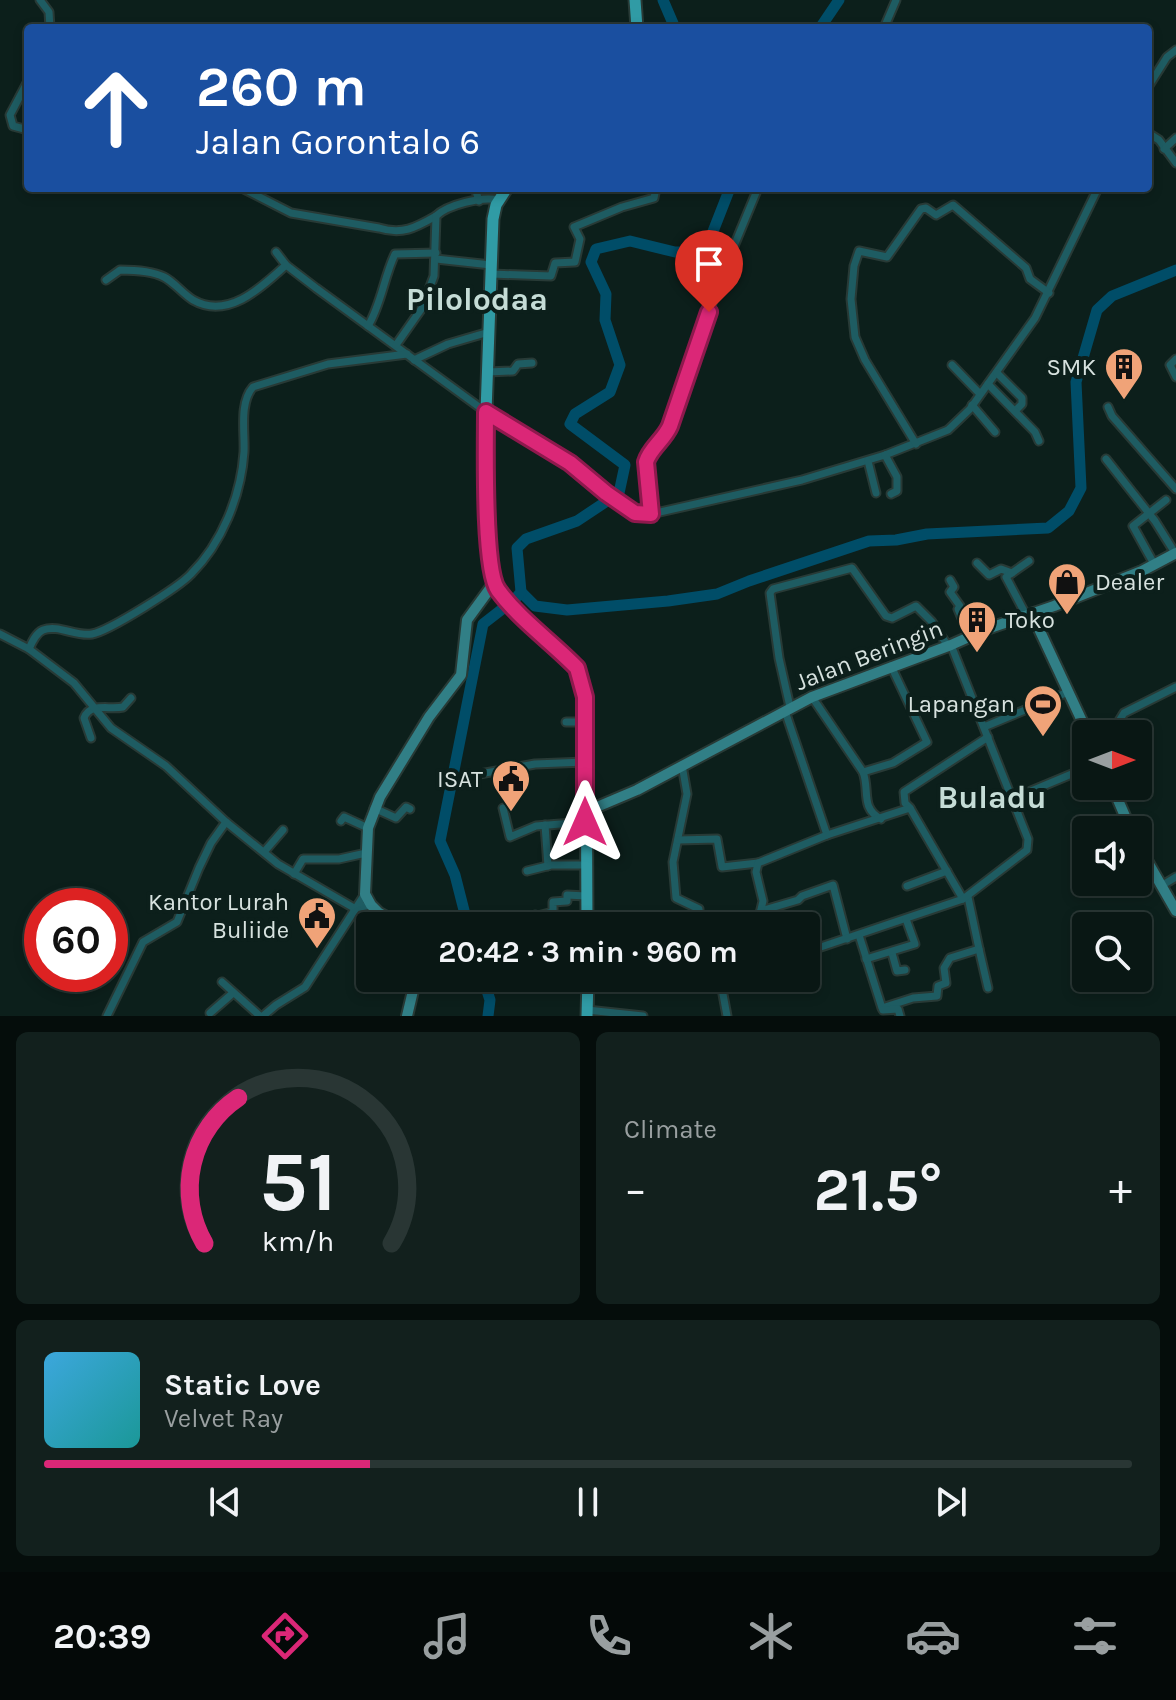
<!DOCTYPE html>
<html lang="en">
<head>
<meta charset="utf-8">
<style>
  body { margin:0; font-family:Karla,sans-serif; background:#12201d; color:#f1f3f6; height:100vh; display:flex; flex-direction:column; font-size:30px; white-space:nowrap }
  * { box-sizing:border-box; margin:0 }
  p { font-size:26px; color:#999fa0 }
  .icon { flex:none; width:44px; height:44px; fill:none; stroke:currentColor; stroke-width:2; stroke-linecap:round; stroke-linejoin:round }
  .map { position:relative; height:1016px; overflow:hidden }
  .details { display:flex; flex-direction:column; gap:16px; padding:16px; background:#050d0b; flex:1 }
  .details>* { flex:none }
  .hud { position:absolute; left:24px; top:24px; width:1128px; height:168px; border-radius:8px; box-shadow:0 4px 12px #0003,0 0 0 2px #293634; background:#1a4fa0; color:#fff; overflow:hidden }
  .needle { width:52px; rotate:90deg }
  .tools { position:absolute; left:1072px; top:720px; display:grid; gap:16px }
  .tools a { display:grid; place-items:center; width:80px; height:80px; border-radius:8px; background:#091714; box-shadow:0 4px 12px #0003,0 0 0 2px #293634; font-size:40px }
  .speed { position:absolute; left:24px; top:888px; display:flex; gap:16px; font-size:40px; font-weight:700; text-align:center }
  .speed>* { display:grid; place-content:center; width:104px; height:104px; border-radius:50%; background:#091714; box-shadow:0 4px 12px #0003,0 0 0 2px #293634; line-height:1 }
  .speed .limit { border:12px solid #d22; background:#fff; color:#111 }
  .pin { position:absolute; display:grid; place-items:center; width:68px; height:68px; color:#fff; margin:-82px -34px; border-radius:50% 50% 50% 0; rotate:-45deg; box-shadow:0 0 8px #0007 }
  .pin .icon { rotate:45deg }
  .me { position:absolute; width:88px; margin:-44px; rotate:0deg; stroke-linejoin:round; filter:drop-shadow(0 0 6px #0008) }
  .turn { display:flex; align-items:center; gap:28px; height:168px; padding:0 40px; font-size:36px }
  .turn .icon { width:104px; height:104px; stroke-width:2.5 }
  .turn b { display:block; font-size:56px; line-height:68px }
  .big { font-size:60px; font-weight:700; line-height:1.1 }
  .details .widget { flex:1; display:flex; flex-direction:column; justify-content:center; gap:12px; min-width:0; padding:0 28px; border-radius:12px; background:#12201d }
  .details .dial { align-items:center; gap:0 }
  .dial svg { height:208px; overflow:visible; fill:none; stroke:#293634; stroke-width:7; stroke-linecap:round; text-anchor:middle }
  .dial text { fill:#f1f3f6; stroke:none }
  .song { display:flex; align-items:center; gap:24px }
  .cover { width:96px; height:96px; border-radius:12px; background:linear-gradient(135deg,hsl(200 70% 55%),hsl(180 70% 35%)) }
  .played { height:8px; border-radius:4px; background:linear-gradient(90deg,#db2777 30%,#293634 30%) }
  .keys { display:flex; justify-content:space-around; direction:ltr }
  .heat { display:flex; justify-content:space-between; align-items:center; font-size:44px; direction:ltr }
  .details .tiles { flex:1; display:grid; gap:16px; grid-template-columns:1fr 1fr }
  .widget:last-child { grid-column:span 2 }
  .trip { position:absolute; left:356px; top:912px; width:464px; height:80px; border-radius:8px; background:#091714; box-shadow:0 4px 12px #0003,0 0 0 2px #293634; font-weight:700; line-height:80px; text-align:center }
  .menu { display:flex; height:128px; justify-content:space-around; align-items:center; background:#040908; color:#999fa0 }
  .menu .icon { width:56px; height:56px }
  .menu .active { color:#db2777 }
  .menu b { font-size:36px; color:#f1f3f6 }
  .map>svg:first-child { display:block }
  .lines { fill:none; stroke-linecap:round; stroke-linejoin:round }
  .river { stroke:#004d68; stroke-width:11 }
  .street-casing { stroke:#283a36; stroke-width:11 }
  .secondary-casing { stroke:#283a36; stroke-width:14 }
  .primary-casing { stroke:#283a36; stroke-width:15 }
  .street { stroke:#1e5c62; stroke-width:7 }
  .secondary { stroke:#317f86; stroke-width:10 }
  .primary { stroke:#309ba5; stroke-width:11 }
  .route-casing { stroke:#8e194d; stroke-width:20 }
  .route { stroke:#db2777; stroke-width:14 }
  .labels { text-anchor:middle; stroke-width:8; stroke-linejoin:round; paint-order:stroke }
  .poi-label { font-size:24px; fill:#d7e2df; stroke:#0c1f1b; text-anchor:end }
  .street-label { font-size:24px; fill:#d7e2df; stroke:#0c1f1b }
  .district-label { font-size:32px; font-weight:bold; fill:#c5dcd6; stroke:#0c1f1b }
</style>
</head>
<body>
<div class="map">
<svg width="1176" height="1016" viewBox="0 0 1176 1016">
  <rect width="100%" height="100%" fill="#0c1f1b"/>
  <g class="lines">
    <g class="river">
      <path d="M663 0 675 28"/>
      <path d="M820 28 839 0"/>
      <path d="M521 592 535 606 567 610 668 601 717 594 749 581 869 541 896 540 927 534 1048 528 1069 511 1081 488 1076 382 1097 310 1112 296 1176 270"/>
      <path d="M468 926 455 875 440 841 483 624 515 599 521 592 517 548 526 539 577 521 619 493 625 465 570 424 575 414 610 392 620 365 605 320 606 294 591 262 596 249 630 241 675 252H701L712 234 730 188"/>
      <path d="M483 978 490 1000 488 1016"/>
    </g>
    <g class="street-casing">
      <g id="street">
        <path d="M40 0 49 12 50 28"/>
        <path d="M884 28 896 0"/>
        <path d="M28 81 10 115 13 126 28 130"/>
        <path d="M1148 87 1167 57 1176 50"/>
        <path d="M1148 133 1159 140 1176 163"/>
        <path d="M1164 149 1176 138"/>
        <path d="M242 188 291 213 379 228C402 235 415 228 436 216"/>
        <path d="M475 188 479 201"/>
        <path d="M276 252 286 265 316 288 486 412 570 463 606 493 635 513 651 514 802 480 885 455 948 430 970 409 1035 318 1098 188"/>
        <path d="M436 259 491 265"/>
        <path d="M491 274 551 276 555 263 575 262 580 239 574 227 622 207 654 198 656 188"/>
        <path d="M106 280 120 270C133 270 152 271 164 277 174 282 183 294 193 300 228 320 262 287 286 265"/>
        <path d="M368 326C381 305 384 277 395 254L436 253"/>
        <path d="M396 345 422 308 434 276 436 216C447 205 482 196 498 200"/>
        <path d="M1176 359 1170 365 1176 377"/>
        <path d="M414 360 448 344 489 332"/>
        <path d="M952 365 980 394"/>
        <path d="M488 372 513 371 518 364 532 363"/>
        <path d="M997 373 1022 398V404L1015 411"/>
        <path d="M988 384 1035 432 1039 441"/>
        <path d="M972 405 995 432"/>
        <path d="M1108 407 1112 416 1176 489"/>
        <path d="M916 444 865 360 855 337 851 299 854 266 859 251 887 257 921 209 926 208 936 215 953 205 1026 268 1030 279 1049 293"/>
        <path d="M885 455 897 477V491L891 494"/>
        <path d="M1106 459 1155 521 1175 553"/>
        <path d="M868 461 876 493"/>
        <path d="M651 514 646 462C650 448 663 440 670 426L720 280 758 188"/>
        <path d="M977 563 989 575 1001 569 1012 573"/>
        <path d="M1154 564 1133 526 1166 500"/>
        <path d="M950 580 954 587 950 592 960 606 958 609 970 637"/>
        <path d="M1026 615 1006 577 1029 561"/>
        <path d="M0 634 29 649"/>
        <path d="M812 697 863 772"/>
        <path d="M790 707 779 658 770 593 773 589 852 568 886 616 892 618 916 606 932 622 948 646"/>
        <path d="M785 711 827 835"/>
        <path d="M566 722H585"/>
        <path d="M984 727 1068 692"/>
        <path d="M1111 734 1124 713 1176 687"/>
        <path d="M1115 734 1141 729"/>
        <path d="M91 738 84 718C90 702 109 710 123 707L131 698"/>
        <path d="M682 765 687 794 673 862 676 898 699 909V926"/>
        <path d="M474 775 535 764 585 762"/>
        <path d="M1012 799 1086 768"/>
        <path d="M374 808 396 818 406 807 410 809"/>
        <path d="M503 808 510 837 536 826 585 822"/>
        <path d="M910 808 905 803 904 792 988 737"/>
        <path d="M881 819C860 808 870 790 863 772L893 763 927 742 891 666"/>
        <path d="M341 821 344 817 368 828"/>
        <path d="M545 825 548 866"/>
        <path d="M678 840 717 839 722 867 758 863"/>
        <path d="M264 852 283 830"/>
        <path d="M527 871 551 865H586"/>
        <path d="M294 874 303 859H339L366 853"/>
        <path d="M1147 879 1155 877"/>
        <path d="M907 886 947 871"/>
        <path d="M1161 886 1176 877"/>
        <path d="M371 905 354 908 278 864 226 822 166 766 111 728 74 683 29 649C32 642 36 633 43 630 58 624 76 637 92 634 109 631 179 587 191 574 222 543 241 496 244 452 245 432 239 403 253 387L328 364 407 354"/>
        <path d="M761 911 798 900 802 896 833 885 847 939"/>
        <path d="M535 915 540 926"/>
        <path d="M700 918 757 919"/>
        <path d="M507 924 553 912V902L567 901V895L586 896"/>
        <path d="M757 926 763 901 756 872 758 863 827 835 910 808 963 899"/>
        <path d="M859 935 882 1008 913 998 937 996 938 986 946 983 944 968 950 958 979 949 968 897"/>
        <path d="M979 949 988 988"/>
        <path d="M806 952 963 899 1027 850 1028 839 951 645"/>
        <path d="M892 953 897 971 905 970"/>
        <path d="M866 959 915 944 906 919"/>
        <path d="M720 978 727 1016"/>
        <path d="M222 982 260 1016"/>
        <path d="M587 1010 643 1016"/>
        <path d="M883 1010 898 1009 900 1016"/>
        <path d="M210 1013 233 993"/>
        <path d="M107 1016 143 942 177 922 199 868 211 843 226 822"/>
        <path d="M263 1016 276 1005 305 987 365 894"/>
      </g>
    </g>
    <g class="secondary-casing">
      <g id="secondary">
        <path d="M1032 614 1088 734"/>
        <path d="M1112 786 1131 830"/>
        <path d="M585 812 637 790 812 697 951 645 987 629 1054 606 1142 571 1176 553"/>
        <path d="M1138 845 1176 911"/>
        <path d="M403 926 379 913 371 905 365 894 368 828 380 797 429 717 461 675 467 620 494 583"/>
        <path d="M407 1016 416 978"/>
      </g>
    </g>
    <g class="primary-casing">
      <g id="primary">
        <path d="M635 0 637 28"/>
        <path d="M507 188 496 205 493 219 486 412 487 513 494 583 521 615 577 668 583 682 586 710 587 926"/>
        <path d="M587 1016 588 978"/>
      </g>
    </g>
    <use href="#street" class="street"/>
    <use href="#secondary" class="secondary"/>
    <use href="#primary" class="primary"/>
  </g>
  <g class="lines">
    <g class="route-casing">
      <path id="route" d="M585 822V697L577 668C552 642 520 620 498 590 483 569 486 445 486 412L570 463 606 493 635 513 651 514 646 462C650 448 664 440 670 426L709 312"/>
    </g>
    <use href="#route" class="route"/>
  </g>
  <defs>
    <g id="building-pin" transform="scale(2)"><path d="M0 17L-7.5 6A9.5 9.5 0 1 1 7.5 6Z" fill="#f0a378" stroke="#0c1f1b"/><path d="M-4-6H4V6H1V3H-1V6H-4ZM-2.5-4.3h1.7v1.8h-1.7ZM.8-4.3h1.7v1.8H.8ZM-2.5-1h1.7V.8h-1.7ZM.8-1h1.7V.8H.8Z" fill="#111"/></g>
    <g id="shop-pin" transform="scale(2)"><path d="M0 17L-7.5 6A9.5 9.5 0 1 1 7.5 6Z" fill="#f0a378" stroke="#0c1f1b"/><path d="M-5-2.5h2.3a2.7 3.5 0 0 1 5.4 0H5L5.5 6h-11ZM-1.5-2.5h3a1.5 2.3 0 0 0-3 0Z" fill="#111"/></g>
    <g id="stadium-pin" transform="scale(2)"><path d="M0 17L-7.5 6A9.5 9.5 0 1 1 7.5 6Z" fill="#f0a378" stroke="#0c1f1b"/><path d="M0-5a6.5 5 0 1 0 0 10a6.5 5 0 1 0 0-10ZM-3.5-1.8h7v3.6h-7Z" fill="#111"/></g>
    <g id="civic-pin" transform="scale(2)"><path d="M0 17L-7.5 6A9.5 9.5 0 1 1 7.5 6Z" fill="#f0a378" stroke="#0c1f1b"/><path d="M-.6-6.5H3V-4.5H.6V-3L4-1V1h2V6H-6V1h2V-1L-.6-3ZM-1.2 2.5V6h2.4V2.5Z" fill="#111"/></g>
  </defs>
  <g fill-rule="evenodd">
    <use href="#building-pin" x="1124" y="367"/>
    <use href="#shop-pin" x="1067" y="582"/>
    <use href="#building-pin" x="977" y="620"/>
    <use href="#stadium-pin" x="1043" y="704"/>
    <use href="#civic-pin" x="511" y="779"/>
    <use href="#civic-pin" x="317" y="916"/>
  </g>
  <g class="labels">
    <g class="poi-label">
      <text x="1096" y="375">SMK</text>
      <text x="1095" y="590" text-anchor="start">Dealer</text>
      <text x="1005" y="628" text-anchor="start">Toko</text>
      <text x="1015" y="712">Lapangan</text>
      <text x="483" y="787">ISAT</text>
      <text x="289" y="910">Kantor Lurah<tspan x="289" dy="28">Buliide</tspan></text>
    </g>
    <g class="street-label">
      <text transform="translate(869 655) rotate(-21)" y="8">Jalan Beringin</text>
    </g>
    <g class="district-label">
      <text x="477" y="310">Pilolodaa</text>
      <text x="992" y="808">Buladu</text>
    </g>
  </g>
</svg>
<div class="tools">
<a><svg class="needle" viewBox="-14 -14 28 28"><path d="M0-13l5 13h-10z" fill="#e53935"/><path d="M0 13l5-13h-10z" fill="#999fa0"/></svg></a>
<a><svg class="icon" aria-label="sound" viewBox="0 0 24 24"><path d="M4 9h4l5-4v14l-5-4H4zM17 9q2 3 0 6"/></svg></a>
<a><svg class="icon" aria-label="search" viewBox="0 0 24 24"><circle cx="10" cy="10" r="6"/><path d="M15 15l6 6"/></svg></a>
</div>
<div class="speed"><div class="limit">60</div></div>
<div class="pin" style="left:709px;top:312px;background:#d93025"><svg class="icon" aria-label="arrive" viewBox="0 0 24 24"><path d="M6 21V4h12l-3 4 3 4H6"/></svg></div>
<svg class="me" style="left:585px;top:822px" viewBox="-20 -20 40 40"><path d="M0-17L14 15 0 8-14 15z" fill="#db2777" stroke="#fff" stroke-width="4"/></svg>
<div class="trip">20:42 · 3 min · 960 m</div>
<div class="hud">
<div class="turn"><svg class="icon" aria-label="ahead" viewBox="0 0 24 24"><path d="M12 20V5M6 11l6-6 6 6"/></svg><div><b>260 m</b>Jalan Gorontalo 6</div></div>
</div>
</div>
<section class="details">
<div class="tiles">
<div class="widget dial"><svg viewBox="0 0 100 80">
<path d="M14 69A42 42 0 1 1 86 69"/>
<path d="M14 69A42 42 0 0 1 27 13" stroke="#db2777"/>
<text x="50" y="56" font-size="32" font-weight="700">51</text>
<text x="50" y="72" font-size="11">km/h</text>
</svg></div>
<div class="widget"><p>Climate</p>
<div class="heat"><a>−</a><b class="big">21.5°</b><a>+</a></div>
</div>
<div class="widget">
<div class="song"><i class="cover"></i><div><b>Static Love</b><p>Velvet Ray</p></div></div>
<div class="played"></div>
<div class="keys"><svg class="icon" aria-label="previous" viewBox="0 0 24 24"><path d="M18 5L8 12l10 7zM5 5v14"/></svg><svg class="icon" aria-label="pause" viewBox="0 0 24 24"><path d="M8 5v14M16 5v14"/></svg><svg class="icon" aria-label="next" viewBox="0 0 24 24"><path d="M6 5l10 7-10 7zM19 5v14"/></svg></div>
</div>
</div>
</section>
<nav class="menu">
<b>20:39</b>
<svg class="icon active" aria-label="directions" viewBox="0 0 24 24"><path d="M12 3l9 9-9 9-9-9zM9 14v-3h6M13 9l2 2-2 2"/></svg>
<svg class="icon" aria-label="music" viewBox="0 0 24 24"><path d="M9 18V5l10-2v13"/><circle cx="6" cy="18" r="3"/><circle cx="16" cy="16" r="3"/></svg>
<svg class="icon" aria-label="phone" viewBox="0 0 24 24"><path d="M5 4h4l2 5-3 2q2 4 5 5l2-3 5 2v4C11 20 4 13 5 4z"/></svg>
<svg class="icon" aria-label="climate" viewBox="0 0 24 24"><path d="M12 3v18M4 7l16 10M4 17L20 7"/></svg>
<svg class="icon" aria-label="car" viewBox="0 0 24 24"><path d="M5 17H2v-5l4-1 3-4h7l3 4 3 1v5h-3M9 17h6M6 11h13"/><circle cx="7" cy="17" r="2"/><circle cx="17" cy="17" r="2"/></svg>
<svg class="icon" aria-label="filters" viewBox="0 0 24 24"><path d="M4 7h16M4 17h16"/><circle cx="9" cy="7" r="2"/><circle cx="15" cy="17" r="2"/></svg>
</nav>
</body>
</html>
